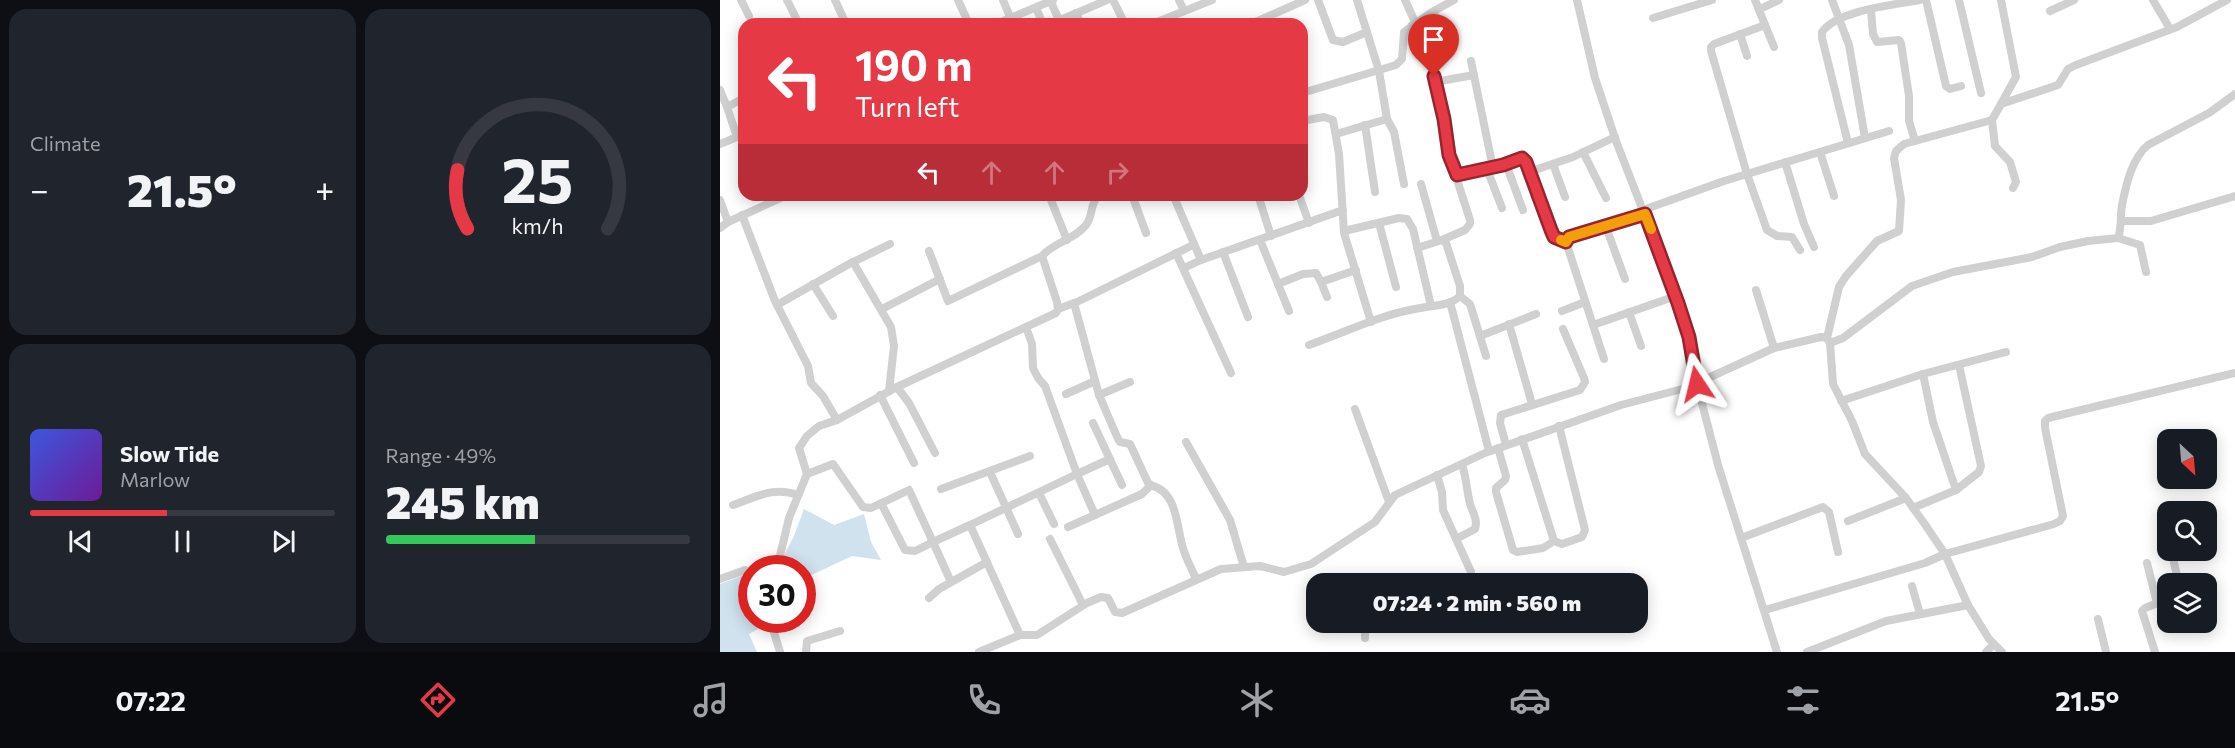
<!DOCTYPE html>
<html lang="en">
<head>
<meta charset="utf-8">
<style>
  body { margin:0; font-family:Commissioner,sans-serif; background:#20242c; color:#f1f3f6; height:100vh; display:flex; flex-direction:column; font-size:22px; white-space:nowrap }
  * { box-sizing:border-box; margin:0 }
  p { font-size:20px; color:#9ea1a6 }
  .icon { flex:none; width:33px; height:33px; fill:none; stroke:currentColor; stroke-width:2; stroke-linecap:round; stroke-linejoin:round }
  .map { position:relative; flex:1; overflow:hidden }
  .details { display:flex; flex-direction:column; gap:9px; padding:9px; background:#0d0f14; width:720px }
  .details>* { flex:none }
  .top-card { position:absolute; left:18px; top:18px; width:570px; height:183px; border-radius:18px; box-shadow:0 3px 15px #0003; background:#e63946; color:#fff; overflow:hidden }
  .needle { width:39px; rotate:154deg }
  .tools { position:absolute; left:1437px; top:429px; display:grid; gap:12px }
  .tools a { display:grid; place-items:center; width:60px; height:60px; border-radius:12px; background:#171b24; box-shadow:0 3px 15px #0003; font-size:30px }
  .speed { position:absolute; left:18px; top:555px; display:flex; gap:12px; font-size:30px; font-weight:700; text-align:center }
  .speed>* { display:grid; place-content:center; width:78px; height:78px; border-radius:50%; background:#171b24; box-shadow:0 3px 15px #0003; line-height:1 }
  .speed .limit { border:9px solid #d22; background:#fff; color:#111 }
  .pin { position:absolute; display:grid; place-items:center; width:51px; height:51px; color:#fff; margin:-62px -26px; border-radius:50% 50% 50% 0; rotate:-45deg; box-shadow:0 0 6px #0007 }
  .pin .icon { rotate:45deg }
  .me { position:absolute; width:66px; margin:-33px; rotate:350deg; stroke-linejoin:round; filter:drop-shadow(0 0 4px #0008) }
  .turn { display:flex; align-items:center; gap:21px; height:126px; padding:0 18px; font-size:27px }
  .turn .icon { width:78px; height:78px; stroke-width:2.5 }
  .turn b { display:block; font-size:42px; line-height:51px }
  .lanes { display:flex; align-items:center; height:57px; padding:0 18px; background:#0003; justify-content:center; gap:30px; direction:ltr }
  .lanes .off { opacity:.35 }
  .big { font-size:45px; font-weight:800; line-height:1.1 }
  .details .tile { flex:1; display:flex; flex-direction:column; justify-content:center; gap:9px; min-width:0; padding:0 21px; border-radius:18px; background:#20242c }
  .details .dial { align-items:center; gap:0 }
  .dial svg { height:156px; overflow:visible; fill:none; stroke:#363941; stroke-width:7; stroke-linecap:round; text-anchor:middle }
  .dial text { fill:#f1f3f6; stroke:none }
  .song { display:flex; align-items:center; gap:18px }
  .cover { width:72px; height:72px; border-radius:9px; background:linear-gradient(135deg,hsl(230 70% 55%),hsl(280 70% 35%)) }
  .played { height:6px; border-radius:3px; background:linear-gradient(90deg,#e63946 45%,#363941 45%) }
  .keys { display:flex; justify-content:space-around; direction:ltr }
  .heat { display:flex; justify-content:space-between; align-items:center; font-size:33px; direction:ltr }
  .charge { height:9px; border-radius:4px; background:linear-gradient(90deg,#34c759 49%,#363941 0) }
  .details .tiles { flex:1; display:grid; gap:9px; grid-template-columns:repeat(2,1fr) }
  .trip { position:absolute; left:586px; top:573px; width:342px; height:60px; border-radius:18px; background:#171b24; box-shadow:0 3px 15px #0003; font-weight:800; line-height:60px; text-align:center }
  .menu { display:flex; height:96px; justify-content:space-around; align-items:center; background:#090b0e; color:#9ea1a6 }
  .menu .icon { width:42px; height:42px }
  .menu .on { color:#e63946 }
  .menu b { font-size:27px; color:#f1f3f6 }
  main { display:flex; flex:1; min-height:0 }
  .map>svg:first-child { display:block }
  .water { fill:#cfe2ee }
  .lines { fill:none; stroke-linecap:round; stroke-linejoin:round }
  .minor { stroke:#d0d0d0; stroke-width:8 }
  .route-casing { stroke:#96252e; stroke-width:15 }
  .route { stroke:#e63946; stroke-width:10 }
  .slow { stroke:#f59e0b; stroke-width:10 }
</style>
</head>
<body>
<main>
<section class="details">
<div class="tiles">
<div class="tile"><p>Climate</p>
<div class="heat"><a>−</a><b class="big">21.5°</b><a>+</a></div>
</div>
<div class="tile dial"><svg viewBox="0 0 100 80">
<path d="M14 69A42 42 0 1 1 86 69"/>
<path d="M14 69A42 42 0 0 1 9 39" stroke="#e63946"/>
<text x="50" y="56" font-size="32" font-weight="700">25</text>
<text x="50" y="72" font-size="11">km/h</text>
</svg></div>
<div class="tile">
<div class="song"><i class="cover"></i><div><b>Slow Tide</b><p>Marlow</p></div></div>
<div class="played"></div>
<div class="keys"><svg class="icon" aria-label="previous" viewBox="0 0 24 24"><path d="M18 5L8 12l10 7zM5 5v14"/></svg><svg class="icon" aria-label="pause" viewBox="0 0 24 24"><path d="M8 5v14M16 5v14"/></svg><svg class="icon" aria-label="next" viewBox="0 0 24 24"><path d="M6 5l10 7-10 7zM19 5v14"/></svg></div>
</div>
<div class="tile"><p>Range · 49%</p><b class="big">245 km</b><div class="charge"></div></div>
</div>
</section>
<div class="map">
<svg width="1515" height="652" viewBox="0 0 1515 652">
  <rect width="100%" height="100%" fill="#fff"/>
  <g class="water">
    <path d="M84 509 114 525 144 514 151 542 161 560 132 556 83 579 82 568H61L59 565 74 536Z"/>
    <path d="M24 575 31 594 32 620H45L47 624 29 634 37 652H0V584Z"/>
  </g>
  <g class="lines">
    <g class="minor">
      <path d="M21 0 29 16"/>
      <path d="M67 0 79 24"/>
      <path d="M115 0 126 24"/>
      <path d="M238 0 249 24"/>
      <path d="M283 0 293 24"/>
      <path d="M330 0 339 20"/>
      <path d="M393 0 405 24"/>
      <path d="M459 0 464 11"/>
      <path d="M598 0 613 40 623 42 647 32"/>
      <path d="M637 0 659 71 667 119"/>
      <path d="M685 0 695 22"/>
      <path d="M857 0 875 78 896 141 956 296 969 337 977 384 998 465 1057 652"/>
      <path d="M1035 0 1054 47"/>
      <path d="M1112 0 1129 45 1145 138"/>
      <path d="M1206 0 1226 86 1230 89 1241 86"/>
      <path d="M1239 0 1261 93"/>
      <path d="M1281 0 1296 77 1272 120 1275 146 1290 162 1296 182 1293 188"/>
      <path d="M1433 0 1450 29"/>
      <path d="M316 8 323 24"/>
      <path d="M1040 9 1059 0"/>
      <path d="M1151 10 1153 34 1157 42 1179 40 1181 43 1189 96V121L1195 141"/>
      <path d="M1330 11 1354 0"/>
      <path d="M356 13 361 24"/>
      <path d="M933 18 992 0"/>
      <path d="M276 24 333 0"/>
      <path d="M331 24 387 0"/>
      <path d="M432 24 492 0"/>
      <path d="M531 24 585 0"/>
      <path d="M692 25 709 61 714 76 724 119 729 155 750 220V224L745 230 722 240"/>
      <path d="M1045 25 994 44 991 47V51L1027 174 1047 230 1057 236 1072 237 1080 250"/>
      <path d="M1020 34 1027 56"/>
      <path d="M751 61 773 168"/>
      <path d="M715 82 754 75"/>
      <path d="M0 90 7 107"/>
      <path d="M582 93 676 65 682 59 684 32 712 12 734 0"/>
      <path d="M1281 104 1338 85 1348 69 1356 65 1457 27 1507 0"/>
      <path d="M582 121 604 117 613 120 619 154 624 233 651 322"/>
      <path d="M645 125 655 192"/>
      <path d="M616 134 667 119 674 132 684 184"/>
      <path d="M1128 143 1102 38V32C1118 10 1174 5 1200 0"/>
      <path d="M0 144 17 137 7 107 24 98"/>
      <path d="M863 152 886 198"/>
      <path d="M1100 152 1114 196"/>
      <path d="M1065 162 1084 224 1094 247"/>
      <path d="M786 164 803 210"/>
      <path d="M833 164 845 197"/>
      <path d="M767 169 782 208"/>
      <path d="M809 172 853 157 895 137"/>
      <path d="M737 175 773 168 802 158 806 162 831 230 834 237 846 242"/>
      <path d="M701 184 717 241"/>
      <path d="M329 195 347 240"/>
      <path d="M412 195 426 233"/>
      <path d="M453 195 481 260"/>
      <path d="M538 195 551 236"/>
      <path d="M579 195 589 223"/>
      <path d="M0 200 8 222"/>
      <path d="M923 210 1004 181 1169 131"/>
      <path d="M22 215 55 301 88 366 91 383 103 396 117 420"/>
      <path d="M1401 221H1431L1515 196"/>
      <path d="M659 223 676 287"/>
      <path d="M886 227 905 279"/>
      <path d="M0 228 8 222 67 195"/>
      <path d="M624 231 679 218 687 219 693 229 711 306"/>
      <path d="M1398 238 1420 245 1426 272"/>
      <path d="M540 240 569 311"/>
      <path d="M209 251 228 301 322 256"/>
      <path d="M503 252 528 317"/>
      <path d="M456 253 511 373"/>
      <path d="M133 262 171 327 174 346 169 391"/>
      <path d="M464 268 481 260 623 210"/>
      <path d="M601 282 636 270"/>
      <path d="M93 284 113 316"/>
      <path d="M558 284 583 274 596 273 601 282 607 297"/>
      <path d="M1036 290 1054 348"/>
      <path d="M740 296 750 304 766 356"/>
      <path d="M730 302 769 451"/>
      <path d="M354 303 379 395 398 439 400 442 410 444 429 485C458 490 456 526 463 548 466 559 472 569 476 579"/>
      <path d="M57 305 129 264 170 244"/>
      <path d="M162 309 220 279"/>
      <path d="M338 309 357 302 473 245"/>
      <path d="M842 311 865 302"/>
      <path d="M909 312 921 346"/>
      <path d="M789 324 812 404"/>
      <path d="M873 325 956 296"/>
      <path d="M760 336 816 314"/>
      <path d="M1107 338 1119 287 1126 276 1157 241 1179 231 1181 200 1174 158 1176 151 1184 144 1272 120"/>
      <path d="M1110 343 1123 338 1192 286 1233 272 1312 257 1340 247 1368 241 1398 238C1402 228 1400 216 1402 205 1406 185 1412 158 1428 145L1489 113 1515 94"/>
      <path d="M589 345C626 332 662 314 700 308 714 305 730 306 740 296V286L726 243 722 240 697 248"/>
      <path d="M884 359 846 242 849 237 925 214"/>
      <path d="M1203 374 1213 422 1236 490"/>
      <path d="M177 387 189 403 215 453"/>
      <path d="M346 394 375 381"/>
      <path d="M160 395 194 463"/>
      <path d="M379 395 410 382"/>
      <path d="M1121 401 1203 374 1286 352"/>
      <path d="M635 409 669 502"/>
      <path d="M373 423 402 485"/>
      <path d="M802 439 834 541 842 544 862 537 865 530 839 426"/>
      <path d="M466 442 510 520 524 567"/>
      <path d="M786 445 780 423 781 415 860 390 865 382 864 378 843 329"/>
      <path d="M778 448 786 476 785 480 776 488V492L793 550 797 552 823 548 834 541"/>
      <path d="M270 472 298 534"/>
      <path d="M87 474 113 464 143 507 151 508 189 490 213 542 250 525"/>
      <path d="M717 475 722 492 723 510 751 572V577L747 584"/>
      <path d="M221 489 310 456"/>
      <path d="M319 493 334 524"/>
      <path d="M161 503 185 550 195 551 213 542 231 582"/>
      <path d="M13 505C36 497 54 486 78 495"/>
      <path d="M1193 508 1236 490 1259 472 1261 466 1239 365"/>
      <path d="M375 515 357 474 390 459"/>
      <path d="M1128 521 1186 498"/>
      <path d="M348 527 422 494 431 485"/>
      <path d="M1021 538 1103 507 1109 512 1118 552"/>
      <path d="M330 539 363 605"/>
      <path d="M736 539 755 529C758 520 753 513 750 504 747 491 746 477 742 464"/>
      <path d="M1451 550 1459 584"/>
      <path d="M1427 563 1437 603"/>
      <path d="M57 568 69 518 87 474 79 448 87 436 99 426 117 420 177 387 336 313 338 309 337 302 322 256C334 242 354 240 366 225 374 215 369 203 380 195"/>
      <path d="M0 579 25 570 32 578"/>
      <path d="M1192 586 1200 614"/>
      <path d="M209 598 219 589 267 562"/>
      <path d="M1045 610 1205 563 1225 554 1334 524 1340 521 1343 516 1325 428V421L1328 418 1515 373"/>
      <path d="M1378 619 1386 652"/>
      <path d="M52 620V626L60 652"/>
      <path d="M300 635 250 525 357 474 325 386 318 378 313 368 312 344 306 327"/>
      <path d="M645 638V628L656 622"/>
      <path d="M86 652 87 641 120 631"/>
      <path d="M259 652 300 635H317L367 603 381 597 388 598 395 612 402 613 501 569 540 566 564 572 591 564 655 522 675 495 765 453 901 405 966 388 1054 348 1101 337 1107 338 1110 343 1113 384 1132 421 1145 454 1186 498 1204 523 1225 554 1248 605 1269 639 1282 652"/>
      <path d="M1087 652 1166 621 1248 605"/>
      <path d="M1266 652 1273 645"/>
      <path d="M1435 652 1422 611 1425 608 1448 599"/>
    </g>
  </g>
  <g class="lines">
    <g class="route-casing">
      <path id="route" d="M714 76 724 119 729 155 737 175 783 165 802 158 806 162 831 230 834 237 846 242 849 237 925 214 958 303 969 337 977 384"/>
    </g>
    <use href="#route" class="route"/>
    <path class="slow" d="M841 240 846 242 849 237 925 214 931 229"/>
  </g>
</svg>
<div class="tools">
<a><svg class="needle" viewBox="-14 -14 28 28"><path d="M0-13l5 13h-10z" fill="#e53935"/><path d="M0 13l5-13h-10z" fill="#9ea1a6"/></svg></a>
<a><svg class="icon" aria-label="search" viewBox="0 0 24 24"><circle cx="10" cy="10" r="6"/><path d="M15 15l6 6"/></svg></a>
<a><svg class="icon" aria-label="layers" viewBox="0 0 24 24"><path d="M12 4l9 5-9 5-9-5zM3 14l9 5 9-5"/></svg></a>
</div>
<div class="speed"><div class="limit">30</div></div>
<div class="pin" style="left:714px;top:76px;background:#d93025"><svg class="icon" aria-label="arrive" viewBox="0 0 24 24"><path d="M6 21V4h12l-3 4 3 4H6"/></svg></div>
<svg class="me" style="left:977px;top:384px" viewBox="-20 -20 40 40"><path d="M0-17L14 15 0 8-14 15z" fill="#e63946" stroke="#fff" stroke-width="4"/></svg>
<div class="trip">07:24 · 2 min · 560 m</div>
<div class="top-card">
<div class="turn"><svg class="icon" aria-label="left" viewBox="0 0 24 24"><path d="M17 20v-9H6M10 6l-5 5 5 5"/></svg><div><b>190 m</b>Turn left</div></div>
<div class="lanes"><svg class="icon" aria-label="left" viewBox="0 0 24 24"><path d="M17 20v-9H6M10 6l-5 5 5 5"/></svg><svg class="icon off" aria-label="ahead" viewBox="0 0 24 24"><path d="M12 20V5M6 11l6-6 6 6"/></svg><svg class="icon off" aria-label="ahead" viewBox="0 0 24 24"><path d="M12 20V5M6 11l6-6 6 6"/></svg><svg class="icon off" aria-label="right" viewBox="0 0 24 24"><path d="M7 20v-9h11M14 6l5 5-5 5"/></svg></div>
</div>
</div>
</main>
<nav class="menu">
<b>07:22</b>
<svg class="icon on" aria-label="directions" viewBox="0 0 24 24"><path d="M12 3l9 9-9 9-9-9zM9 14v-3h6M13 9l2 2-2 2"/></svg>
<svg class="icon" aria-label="music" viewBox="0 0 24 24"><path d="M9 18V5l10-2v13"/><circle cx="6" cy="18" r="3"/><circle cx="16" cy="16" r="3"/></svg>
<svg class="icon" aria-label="phone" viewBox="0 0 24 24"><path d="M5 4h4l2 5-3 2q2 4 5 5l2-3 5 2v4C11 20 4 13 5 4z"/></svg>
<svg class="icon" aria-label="climate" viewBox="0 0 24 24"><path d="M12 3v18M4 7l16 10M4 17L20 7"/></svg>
<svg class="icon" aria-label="car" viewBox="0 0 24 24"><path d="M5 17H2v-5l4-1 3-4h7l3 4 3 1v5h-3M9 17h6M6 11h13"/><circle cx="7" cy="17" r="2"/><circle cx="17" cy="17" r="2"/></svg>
<svg class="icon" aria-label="filters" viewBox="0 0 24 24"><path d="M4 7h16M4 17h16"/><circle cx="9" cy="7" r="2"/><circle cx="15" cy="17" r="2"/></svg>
<b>21.5°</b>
</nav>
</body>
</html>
